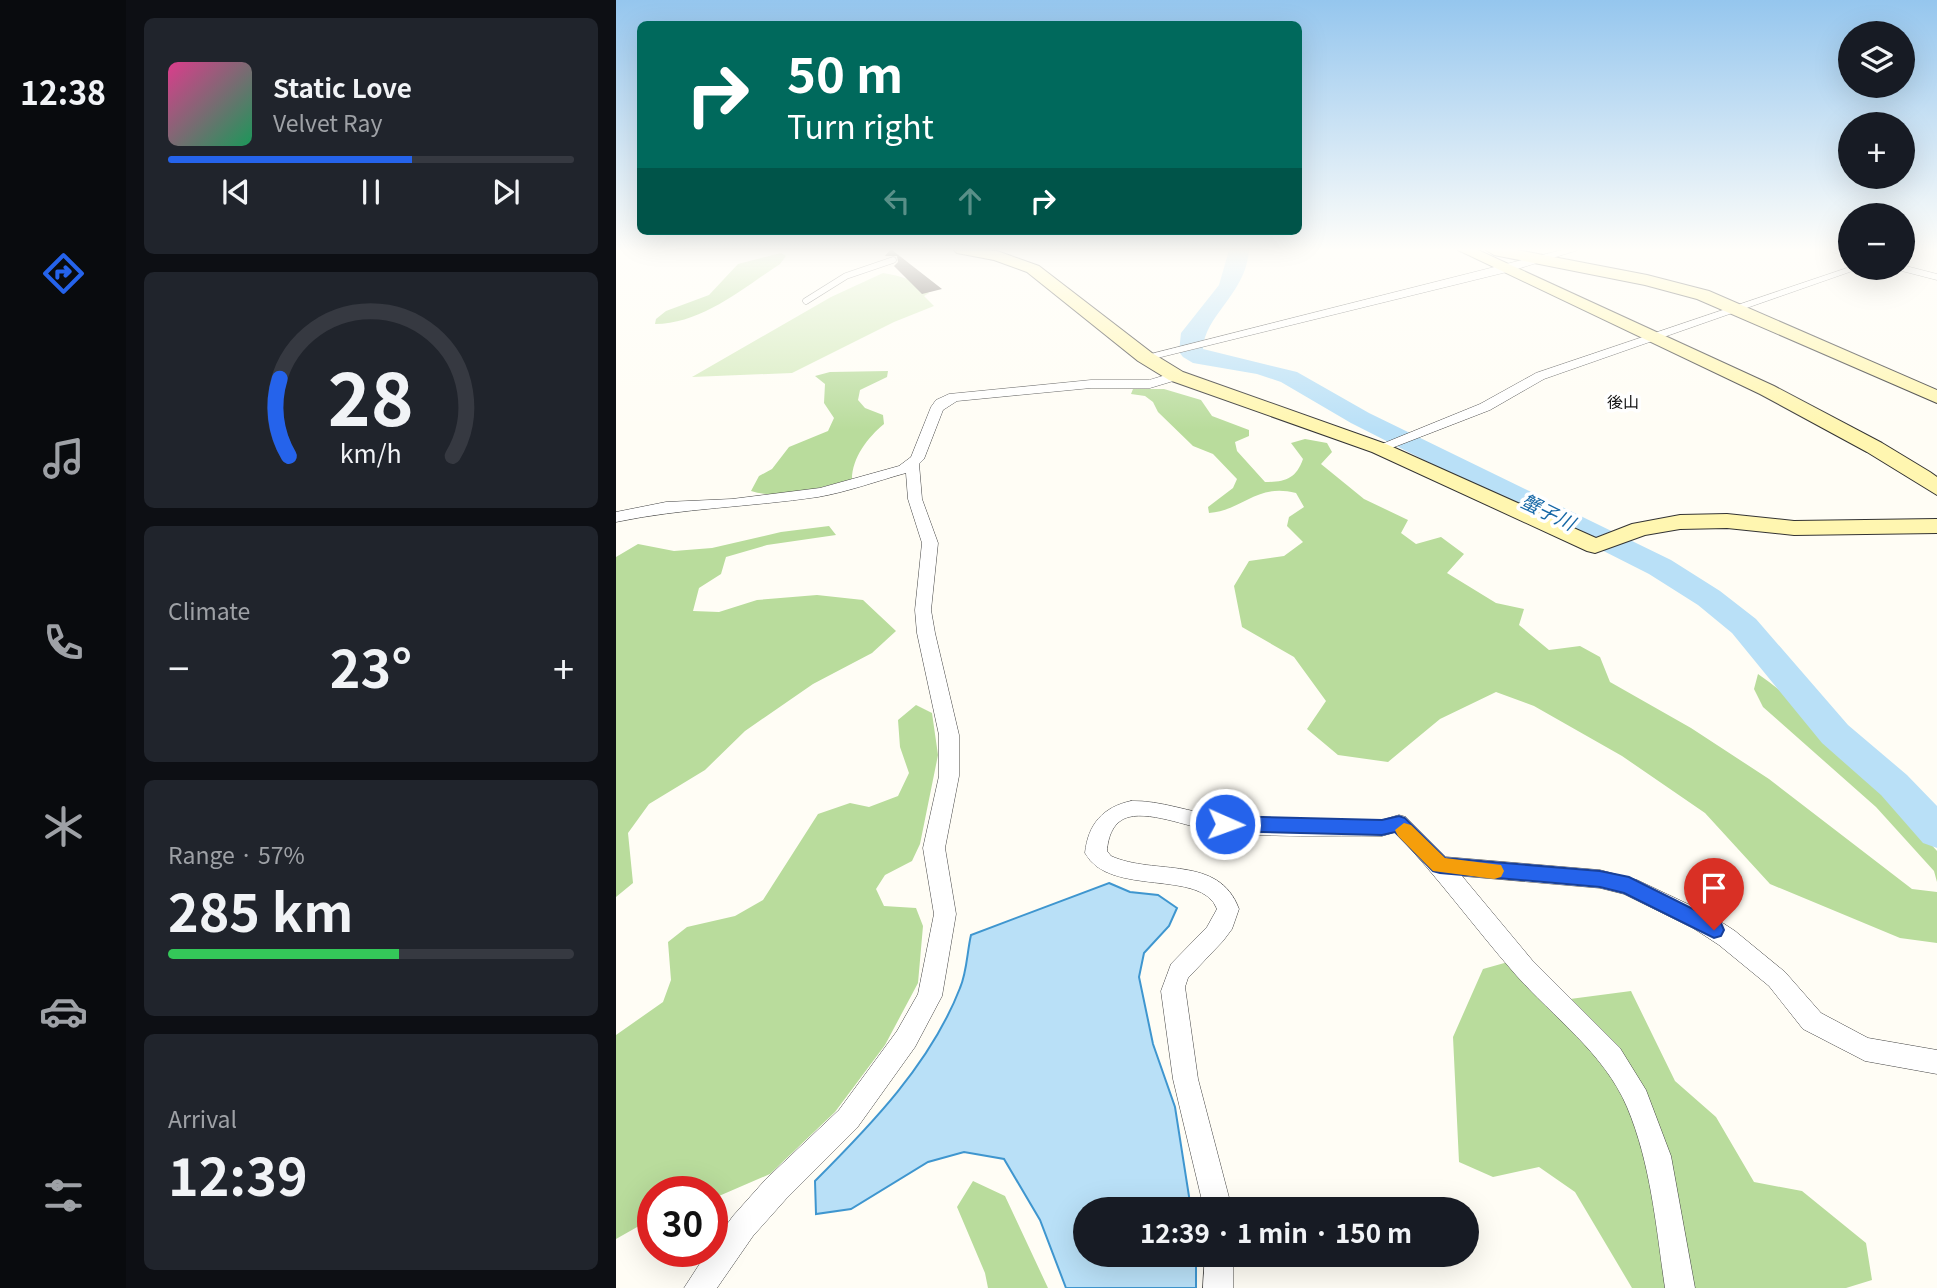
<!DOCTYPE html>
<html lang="en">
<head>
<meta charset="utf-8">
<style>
  body { margin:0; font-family:Georgia,"Noto Sans JP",serif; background:#20242c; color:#f1f3f6; height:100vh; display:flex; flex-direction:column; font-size:26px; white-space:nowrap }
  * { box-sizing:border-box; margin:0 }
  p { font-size:23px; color:#9ea1a6 }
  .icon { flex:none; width:38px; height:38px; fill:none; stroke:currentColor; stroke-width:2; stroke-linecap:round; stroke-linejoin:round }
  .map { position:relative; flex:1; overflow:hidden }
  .panel { display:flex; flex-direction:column; gap:18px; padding:18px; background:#0d0f14; width:490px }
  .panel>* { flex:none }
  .banner { position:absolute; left:21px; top:21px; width:665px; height:214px; border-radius:10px; box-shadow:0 7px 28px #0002; background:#00695c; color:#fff; overflow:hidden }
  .tools { position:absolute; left:1222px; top:21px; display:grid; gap:14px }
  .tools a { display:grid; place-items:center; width:77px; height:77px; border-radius:50%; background:#171b24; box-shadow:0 7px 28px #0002; font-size:35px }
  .speed { position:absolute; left:21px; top:1176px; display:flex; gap:14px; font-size:35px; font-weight:700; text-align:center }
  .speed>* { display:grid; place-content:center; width:91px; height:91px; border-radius:50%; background:#171b24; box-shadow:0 7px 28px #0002; line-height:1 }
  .speed .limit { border:10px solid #d22; background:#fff; color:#111 }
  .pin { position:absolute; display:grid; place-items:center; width:60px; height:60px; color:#fff; margin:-72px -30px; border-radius:50% 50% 50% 0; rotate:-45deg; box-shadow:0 0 7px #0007 }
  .pin .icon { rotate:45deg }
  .me { position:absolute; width:77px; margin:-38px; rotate:92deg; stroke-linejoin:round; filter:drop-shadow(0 0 5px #0008) }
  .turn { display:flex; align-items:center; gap:24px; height:147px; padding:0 35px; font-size:32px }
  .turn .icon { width:91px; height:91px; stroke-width:2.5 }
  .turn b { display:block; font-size:49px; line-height:60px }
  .lanes { display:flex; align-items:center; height:66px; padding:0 35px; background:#0003; justify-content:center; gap:35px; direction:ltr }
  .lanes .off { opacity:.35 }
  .big { font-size:52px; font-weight:700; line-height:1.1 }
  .panel .card { flex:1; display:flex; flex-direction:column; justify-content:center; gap:10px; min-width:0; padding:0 24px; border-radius:10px; background:#20242c }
  .panel .dial { align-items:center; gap:0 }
  .dial svg { height:182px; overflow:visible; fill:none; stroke:#363941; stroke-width:7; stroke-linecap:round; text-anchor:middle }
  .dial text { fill:#f1f3f6; stroke:none }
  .song { display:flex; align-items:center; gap:21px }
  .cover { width:84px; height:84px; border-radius:10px; background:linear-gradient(135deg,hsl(330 70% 55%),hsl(150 70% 35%)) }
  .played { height:7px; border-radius:4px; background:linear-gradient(90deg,#2563eb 60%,#363941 60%) }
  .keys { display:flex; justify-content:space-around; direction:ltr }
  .heat { display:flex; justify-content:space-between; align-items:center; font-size:38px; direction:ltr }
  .charge { height:10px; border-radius:5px; background:linear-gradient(90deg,#34c759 57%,#363941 0) }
  .trip { position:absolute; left:457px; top:1197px; width:406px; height:70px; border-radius:35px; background:#171b24; box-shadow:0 7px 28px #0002; font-weight:700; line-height:70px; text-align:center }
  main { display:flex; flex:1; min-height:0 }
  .dock { display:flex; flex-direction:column; width:126px; justify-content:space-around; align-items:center; background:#090b0e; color:#9ea1a6 }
  .dock .icon { width:49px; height:49px }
  .dock .on { color:#2563eb }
  .dock b { font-size:32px; color:#f1f3f6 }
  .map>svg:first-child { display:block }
  .green { fill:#d5ebbd }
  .forest { fill:#b9dc9c }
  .water { fill:#b9e0f7; stroke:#3f96cf; stroke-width:2 }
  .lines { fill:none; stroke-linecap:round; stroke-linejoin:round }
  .river { fill:#b9e0f7; fill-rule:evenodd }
  .building { fill:#5a524d }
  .lane-casing { stroke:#444; stroke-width:7 }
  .street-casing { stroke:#444; stroke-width:1 }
  .secondary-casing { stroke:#333; stroke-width:2 }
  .lane { stroke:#fff; stroke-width:6 }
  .street { fill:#fff; fill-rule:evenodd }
  .secondary { fill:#fff6b0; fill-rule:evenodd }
  .route { fill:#2563eb; stroke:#184099; stroke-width:2 }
  .slow { fill:#f59e0b }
  .labels { text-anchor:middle; stroke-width:7; stroke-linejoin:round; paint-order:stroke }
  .far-neighbourhood-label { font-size:16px; fill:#111; stroke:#fff }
  .water-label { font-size:19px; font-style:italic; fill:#1768a6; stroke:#fff }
</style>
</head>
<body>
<main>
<nav class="dock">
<b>12:38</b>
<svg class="icon on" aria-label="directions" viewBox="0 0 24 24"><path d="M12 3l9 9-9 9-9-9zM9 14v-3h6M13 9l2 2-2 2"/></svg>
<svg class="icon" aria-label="music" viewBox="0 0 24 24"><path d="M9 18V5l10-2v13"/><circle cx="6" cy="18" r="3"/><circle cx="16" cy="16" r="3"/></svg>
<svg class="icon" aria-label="phone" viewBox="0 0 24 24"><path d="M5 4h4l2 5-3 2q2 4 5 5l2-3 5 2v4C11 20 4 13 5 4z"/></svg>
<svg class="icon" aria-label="climate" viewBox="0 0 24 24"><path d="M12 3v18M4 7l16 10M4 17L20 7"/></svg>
<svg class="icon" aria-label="car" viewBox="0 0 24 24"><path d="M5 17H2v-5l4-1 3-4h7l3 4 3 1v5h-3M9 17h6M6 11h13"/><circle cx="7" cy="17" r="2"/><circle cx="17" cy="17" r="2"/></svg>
<svg class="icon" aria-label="filters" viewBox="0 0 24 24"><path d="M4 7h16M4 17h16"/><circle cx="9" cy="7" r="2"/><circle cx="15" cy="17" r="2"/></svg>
</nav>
<section class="panel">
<div class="card">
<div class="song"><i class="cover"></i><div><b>Static Love</b><p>Velvet Ray</p></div></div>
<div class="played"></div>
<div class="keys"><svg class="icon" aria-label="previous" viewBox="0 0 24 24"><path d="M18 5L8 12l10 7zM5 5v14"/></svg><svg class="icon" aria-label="pause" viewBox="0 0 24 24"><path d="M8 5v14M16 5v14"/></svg><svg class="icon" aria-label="next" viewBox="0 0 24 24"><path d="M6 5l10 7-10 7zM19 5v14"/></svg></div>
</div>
<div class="card dial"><svg viewBox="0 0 100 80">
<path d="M14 69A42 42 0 1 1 86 69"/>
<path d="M14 69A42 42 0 0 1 10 35" stroke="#2563eb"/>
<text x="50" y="56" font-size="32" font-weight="700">28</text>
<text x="50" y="72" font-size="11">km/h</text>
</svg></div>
<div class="card"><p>Climate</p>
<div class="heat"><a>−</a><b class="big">23°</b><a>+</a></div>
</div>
<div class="card"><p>Range · 57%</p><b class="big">285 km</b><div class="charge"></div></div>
<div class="card"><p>Arrival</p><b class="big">12:39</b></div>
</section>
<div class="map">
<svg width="1321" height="1288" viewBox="0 0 1321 1288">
  <rect width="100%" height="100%" fill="#fffdf5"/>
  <path class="green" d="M267 273C285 276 300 280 313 293L308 296 318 306 278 322 176 373 76 377 215 297Z"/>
  <g class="forest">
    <path d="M165 253 170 256 164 264C127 288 86 324 39 324L40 319 50 311 93 295 122 264Z"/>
    <path d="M272 371 271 377 244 390 242 400 249 408 267 415 268 424C252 437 236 458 236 479 205 487 166 501 135 491L143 476 156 469 173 447 212 431 218 418 208 403 209 384 199 376 214 372Z"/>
    <path d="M517 389H548L585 400 596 416 633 430V436L619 442 621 451 649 482C669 482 680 479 687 459L675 443 689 439 711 443 716 452 705 464 748 499 792 520 785 533 800 544 825 537 848 554 831 573 880 603 908 609 903 625 933 650 964 646 984 657 994 682 1075 728 1153 779 1296 889 1321 892V943L1284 938 1154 884 1089 813 1006 756 918 706 880 692 824 719 772 762 722 755 691 729 710 701 678 657 626 627 618 586 633 561 668 556 687 542 671 526 673 517 688 507 680 493C640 483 628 510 593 513L592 507 617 488 621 479 597 454 577 446 542 412 537 402 529 396 515 394Z"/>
    <path d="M213 526 220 535 151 545 110 557 105 574 83 588 77 611 103 612 141 600 201 595 247 600 280 631 256 653 197 684 129 731 89 770 33 804 12 833 17 883 0 897V557L22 544 58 551 96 548 165 532Z"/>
    <path d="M1142 674C1210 722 1265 789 1321 851V882L1318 871 1260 807 1147 707 1138 689Z"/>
    <path d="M300 705 316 713 322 755 304 844 296 861 269 875 260 889 268 906 300 908 307 926 302 983 269 1045 219 1112 154 1174 96 1199V1192H37V1218L0 1239V1035L47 1002 55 980 52 942 71 927 119 916 147 900 202 814 234 803 253 807 282 796 293 773 284 747 282 720Z"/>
    <path d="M892 962 954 999 1015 991 1059 1081 1100 1117 1138 1182 1186 1191 1250 1243 1256 1280 1230 1288H1016L959 1192 923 1167 877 1177 843 1162 837 1037 867 969Z"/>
    <path d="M357 1181 389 1196 432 1288H372L369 1273 341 1207Z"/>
  </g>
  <path class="water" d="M493 883 514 892 542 895 561 908 553 926 528 953 523 977 537 1044 559 1107 575 1209H469V1255H580V1288H450L424 1220 388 1159 348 1152 312 1162 235 1209 200 1214 199 1181C255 1125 315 1063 344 988 351 972 351 952 355 935Z"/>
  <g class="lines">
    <path class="river" d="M613 250H633C630 294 588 316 587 349L681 372 753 413 1055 560 1104 591 1140 619 1232 725 1291 775 1321 806V848L1307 843 1265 795 1206 743 1116 633 1082 605 1033 574 735 423 665 382 641 374 577 363 567 357 563 352 565 333 603 285Z"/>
  </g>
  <path class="building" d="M274 250H276L326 289 306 294 278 266 282 262 281 256H269Z"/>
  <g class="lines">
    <g class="lane-casing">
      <path id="lane" d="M190 301 230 276 277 260"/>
    </g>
    <g class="street-casing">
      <g id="street">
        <path d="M946 250H962L895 271 529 361 523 357Z"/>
        <path d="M1215 250 1234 251V257L1216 252Z"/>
        <path d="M1286 265 1321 274V280L1282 270 1281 268H1286Z"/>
        <path d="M1234 267 1245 268 928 379 874 410 768 451 763 452 756 448 864 404 920 373Z"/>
        <path d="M560 372 564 373V379L534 388H475L341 401 327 410 308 459 303 464 306 499 322 543 315 610 319 633 343 735V776L329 848 340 914 326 996 299 1047 241 1128 170 1199 137 1236 101 1288H68L92 1251H96V1245L117 1216 150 1179 223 1110 281 1031 302 994 318 914 307 848 323 776V735L301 633 299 610 306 543 292 499 290 473C261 481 231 492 202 497 134 507 67 508 0 522V512L50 502 116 499 204 488 283 466 295 457 315 407 320 400 333 394 475 380H533Z"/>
        <path d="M515 801C545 800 575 813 605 816 658 821 712 819 766 820L783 815 790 817 830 857 984 870 1021 880 1093 914 1119 931 1169 972 1205 1013 1252 1038 1321 1050V1074L1249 1061 1187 1029 1153 986 1103 945 1077 928 1008 894 984 888 846 876 916 960 1004 1048 1030 1090 1055 1156 1079 1288H1049C1040 1227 1035 1164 1011 1107 988 1053 937 1017 899 974 858 927 822 877 779 832L766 836C712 835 657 838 603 832 577 829 537 811 513 817 497 821 492 837 491 851L495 856C539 876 603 854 623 909L616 929 607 941 572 978 569 987 582 1079 616 1209H588L557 1079 545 991 555 964 591 927 601 909C586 868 493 898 469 853 472 824 487 807 515 801Z"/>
        <path d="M589 1255H617V1288H587Z"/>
      </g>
    </g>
    <g class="secondary-casing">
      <g id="secondary">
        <path d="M338 250 381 251 423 266 536 353 567 372 770 444 980 538 1016 524 1064 515 1111 514 1178 521 1321 519V533L1178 535 1111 528 1064 529 1029 535 979 553 971 551 756 452 553 380 522 361 411 272 378 260 341 253Z"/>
        <path d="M842 250H862L1158 386 1266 443 1314 472 1321 477V495L1251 452 1144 394Z"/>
        <path d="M870 250H901L1031 275 1093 291 1321 390V403L1081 299 1029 285 878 255Z"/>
      </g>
    </g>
    <use href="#lane" class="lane"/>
    <use href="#street" class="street"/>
    <use href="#secondary" class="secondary"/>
  </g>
  <linearGradient id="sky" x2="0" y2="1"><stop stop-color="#95c6ee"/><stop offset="0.58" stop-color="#fffefa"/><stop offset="1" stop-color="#fffefa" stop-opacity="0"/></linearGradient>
  <rect width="1321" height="430" fill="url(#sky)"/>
  <path class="route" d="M609 816 766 820 783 816 789 818 829 858 984 871 1013 877 1105 923 1108 930 1105 936 1098 938 1008 893 984 887 824 873 817 871 779 832 766 835 609 831 599 824Z"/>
  <path class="slow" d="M788 823 795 825 829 858 885 865 888 871 885 877 878 879 817 871 782 836 779 830Z"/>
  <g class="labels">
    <g class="far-neighbourhood-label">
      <text x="1007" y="408">後山</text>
    </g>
    <g class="water-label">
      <text transform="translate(932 512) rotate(26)" y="7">蟹子川</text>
    </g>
  </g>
</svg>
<div class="tools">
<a><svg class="icon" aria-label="layers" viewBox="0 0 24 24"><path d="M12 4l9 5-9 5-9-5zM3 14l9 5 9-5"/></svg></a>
<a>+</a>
<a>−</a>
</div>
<div class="speed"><div class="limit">30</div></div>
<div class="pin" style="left:1098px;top:930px;background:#d93025"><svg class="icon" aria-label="arrive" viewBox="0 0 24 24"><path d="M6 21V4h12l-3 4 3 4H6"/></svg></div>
<svg class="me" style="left:609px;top:824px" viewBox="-20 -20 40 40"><circle r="17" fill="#2563eb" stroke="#fff" stroke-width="3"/><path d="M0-11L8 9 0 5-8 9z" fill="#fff"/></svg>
<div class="trip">12:39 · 1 min · 150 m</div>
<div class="banner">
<div class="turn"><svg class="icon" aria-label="right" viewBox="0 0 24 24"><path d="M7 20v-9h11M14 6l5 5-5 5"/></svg><div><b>50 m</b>Turn right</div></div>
<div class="lanes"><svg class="icon off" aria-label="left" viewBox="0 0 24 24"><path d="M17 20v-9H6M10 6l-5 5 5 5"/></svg><svg class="icon off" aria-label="ahead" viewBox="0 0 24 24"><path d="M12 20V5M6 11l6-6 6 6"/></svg><svg class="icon" aria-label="right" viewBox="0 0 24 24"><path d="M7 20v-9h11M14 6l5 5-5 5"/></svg></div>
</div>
</div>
</main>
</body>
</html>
